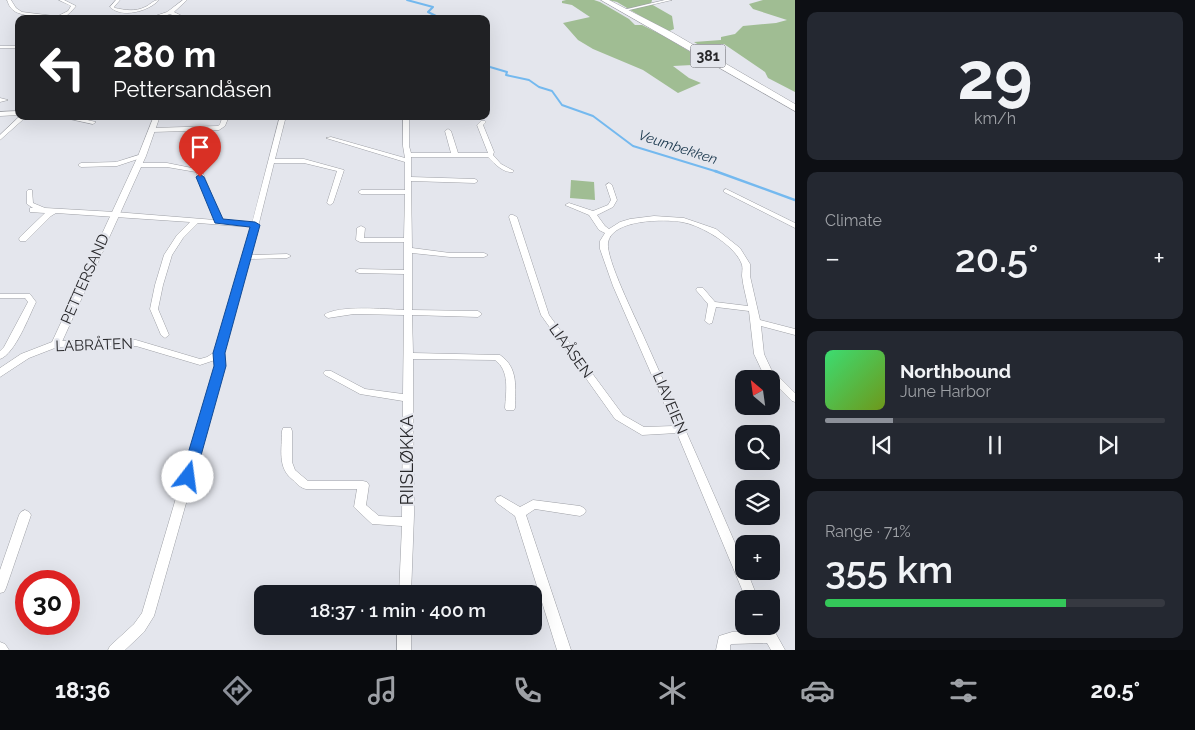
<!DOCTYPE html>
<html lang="en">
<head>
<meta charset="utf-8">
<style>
  body { margin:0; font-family:Raleway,sans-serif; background:#242831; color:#f1f3f6; height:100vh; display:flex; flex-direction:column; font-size:19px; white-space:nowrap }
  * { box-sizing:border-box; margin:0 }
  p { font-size:16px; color:#9ea1a6 }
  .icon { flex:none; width:28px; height:28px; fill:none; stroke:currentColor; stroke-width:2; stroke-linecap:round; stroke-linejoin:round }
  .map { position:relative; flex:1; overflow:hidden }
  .panel { display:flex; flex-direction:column; gap:12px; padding:12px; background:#0d0f14; width:400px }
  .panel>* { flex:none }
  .hud { position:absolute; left:15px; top:15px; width:475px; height:105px; border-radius:10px; box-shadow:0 5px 20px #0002; background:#202124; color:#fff; overflow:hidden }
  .needle { width:32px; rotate:331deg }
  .fabs { position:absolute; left:735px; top:370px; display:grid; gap:10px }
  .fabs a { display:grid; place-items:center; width:45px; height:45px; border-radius:10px; background:#171b24; box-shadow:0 5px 20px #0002; font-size:25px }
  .speed { position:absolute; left:15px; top:570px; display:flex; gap:10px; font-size:25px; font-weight:700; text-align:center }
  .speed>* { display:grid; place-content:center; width:65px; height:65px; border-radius:50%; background:#171b24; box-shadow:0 5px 20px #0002; line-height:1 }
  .speed .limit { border:8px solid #d22; background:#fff; color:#111 }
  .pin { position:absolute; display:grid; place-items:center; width:42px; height:42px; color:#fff; margin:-51px -21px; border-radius:50% 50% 50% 0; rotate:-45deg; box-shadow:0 0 5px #0007 }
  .pin .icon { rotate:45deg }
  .me { position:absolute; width:55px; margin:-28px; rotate:15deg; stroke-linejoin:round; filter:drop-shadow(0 0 4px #0008) }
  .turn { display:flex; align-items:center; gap:18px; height:105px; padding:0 15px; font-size:22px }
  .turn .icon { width:65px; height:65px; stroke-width:2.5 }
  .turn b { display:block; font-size:35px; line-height:42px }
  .big { font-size:38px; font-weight:600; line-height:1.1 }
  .panel .tile { flex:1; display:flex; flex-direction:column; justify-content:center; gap:8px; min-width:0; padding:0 18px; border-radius:10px; background:#242831 }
  .panel .dial { align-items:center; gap:0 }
  .dial b { font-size:65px; line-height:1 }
  .song { display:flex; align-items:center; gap:15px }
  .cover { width:60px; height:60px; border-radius:8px; background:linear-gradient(135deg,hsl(140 70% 55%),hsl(80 70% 35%)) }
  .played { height:5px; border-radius:2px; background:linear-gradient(90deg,#8c9099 20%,#363941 20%) }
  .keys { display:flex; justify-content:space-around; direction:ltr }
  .heat { display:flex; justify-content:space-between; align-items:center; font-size:28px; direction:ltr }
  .charge { height:8px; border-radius:4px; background:linear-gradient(90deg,#34c759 71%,#363941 0) }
  .trip { position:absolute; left:254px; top:585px; width:288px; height:50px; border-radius:10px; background:#171b24; box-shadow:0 5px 20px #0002; font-weight:600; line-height:50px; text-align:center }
  .menu { display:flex; height:80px; justify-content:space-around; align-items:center; background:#090b0e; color:#9ea1a6 }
  .menu .icon { width:35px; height:35px }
  .menu .on { color:#8c9099 }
  .menu b { font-size:22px; color:#f1f3f6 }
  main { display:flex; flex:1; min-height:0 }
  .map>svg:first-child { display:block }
  .green { fill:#a0bd93 }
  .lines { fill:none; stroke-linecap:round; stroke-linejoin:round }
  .stream-far1 { stroke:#74b9ef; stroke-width:2 }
  .stream { stroke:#74b9ef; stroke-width:2.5 }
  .minor-casing { stroke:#9ea0a6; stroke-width:1 }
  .tertiary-casing { stroke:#9ea0a6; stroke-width:1 }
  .primary-casing { stroke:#9ea0a6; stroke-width:1 }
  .minor { fill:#fff; fill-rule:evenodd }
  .tertiary { fill:#fff; fill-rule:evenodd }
  .primary { fill:#fff; fill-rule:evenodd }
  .route { fill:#1a73e8; stroke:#114b97 }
  .labels { text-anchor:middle; stroke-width:4.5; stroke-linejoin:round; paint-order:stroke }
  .shield { fill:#e4e6ed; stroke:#606165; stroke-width:1 }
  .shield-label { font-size:14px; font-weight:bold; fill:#28282b }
  .far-water-label { font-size:14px; font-style:italic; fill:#153349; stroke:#e4e6ed }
  .street-label { font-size:15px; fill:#28282b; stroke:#e4e6ed }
  .near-street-label { font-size:18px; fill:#28282b; stroke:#e4e6ed }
</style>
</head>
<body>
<main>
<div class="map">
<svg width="795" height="650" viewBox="0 0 795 650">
  <rect width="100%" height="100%" fill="#e4e6ed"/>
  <g class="green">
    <path d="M566 0H594L600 2 629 19 635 25H642L662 35 711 64 673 66 689 78 701 83 678 93 643 70 593 49 578 40 563 23 590 17 572 5 562 3V1Z"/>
    <path d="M608 0H652L651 4 672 16 674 29 667 32 617 2Z"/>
    <path d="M763 0H795V92L768 78 765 72 724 44 699 45 694 42 721 40V37L735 34 743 26 776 23 787 20 753 9 749 4Z"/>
    <path d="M571 180 594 182 595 200 570 198Z"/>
  </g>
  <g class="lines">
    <g class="stream-far1">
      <path d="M407 0 433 7 428 12 442 19"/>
      <path d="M486 62 490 67 507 72 506 75 529 80 539 87 552 91 562 105 593 116 633 146 718 172"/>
    </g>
    <path class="stream" d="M715 171 795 200"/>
    <g class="minor-casing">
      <g id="minor">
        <path d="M59 0H64L76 6C71 12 65 19 56 19V17L68 11 71 6Z"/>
        <path d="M116 0H120L114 7 115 8C125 10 135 12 145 7 150 5 153 0 159 0 149 11 122 19 110 7Z"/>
        <path d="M665 0H672L625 11 623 10Z"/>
        <rect x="0" y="46" width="19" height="2"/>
        <path d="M0 98 8 100 0 102Z"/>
        <path d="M19 111V115L0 116V112Z"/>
        <path d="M20 116H27L0 140V135Z"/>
        <path d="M56 116H70L96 122 93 124Z"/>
        <path d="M223 116H229L225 126 219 130 152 132 149 130 152 128 218 126 220 124Z"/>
        <path d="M280 116H286L275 159H304L344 170 333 203 330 205 327 203 337 171 304 163H274L251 255 287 254 291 256 287 258 250 259 224 353 225 366 154 616 144 632 125 650H108L110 646 134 624 142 613 215 366V360L200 365 136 346 56 347 51 344 56 341 136 340 200 359 207 357 215 352 251 227 198 223 183 238 172 255 163 285 158 309 169 335 165 338 161 335 150 309 155 285 164 255 177 235 190 222 56 213 51 216 26 241H20L19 239 20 237 45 213 30 212V208H33L27 204V191L28 190H32L33 203 45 208 115 212 215 220 196 172 167 167H137L134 165 137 163H167L197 169 204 149 207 147 210 149 202 171 222 220 252 223Z"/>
        <path d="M403 116H409V146L411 153H451L445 131 448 129 451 131 458 153H488L477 125 481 121H485L486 122 483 125 494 152 493 155 501 164 514 171 513 172C503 173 495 164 488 157H411V177L475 179 478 181 475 183 411 181 412 248 450 253H484L488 255 484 257H450L412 253V310L478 311 482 314 478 317 412 315 413 353 500 355C519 368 515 388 515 408L514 410H506L505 408C506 391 510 371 495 360L413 359 414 515 411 594H399L402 526 372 524 354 507 357 489H306C301 488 297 484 293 480 277 468 282 449 282 431L283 428H291L292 431V462L295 470 308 481H363L367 482 369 485 366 505 379 516 402 517 403 401 360 394 325 375 323 373 325 371H331L365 389 403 394 404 315 354 314 328 318 324 315C337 305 385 309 404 310V274L359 273 355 271 359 269 404 270V242H360L356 240 357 228 361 226 365 228 364 238H404L405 194H361L358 192 361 190H405V162L326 138 331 137 405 158 403 146Z"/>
        <path d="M142 154 144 155V157L117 166 81 167 78 165 81 163 116 162Z"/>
        <path d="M609 183 612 185 617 200 613 207 597 215 605 226 609 229 620 222 630 219 654 216 684 218 716 229 740 248 750 264V276L760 320 795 329V335L761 326 764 354 771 369 795 393V402L792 401 762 371 754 354 749 311 716 307 712 323 709 324 705 321 708 304 696 290 697 288H703L715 302 748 306C746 296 743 286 742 276 742 273 743 268 742 265 741 261 737 255 734 252 723 239 699 225 682 222 665 219 611 219 608 243 606 259 635 317 643 335 677 411 711 487 744 564V571H747L758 599H746L677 433 642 435 615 419 541 315 509 217 510 215H513L517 217 549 315 623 415 644 427 674 426 613 286 600 249V241L605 233 599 230 589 215 565 205 569 203 593 211 608 205 611 200 606 185Z"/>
        <path d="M726 189 795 223V228L724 192V190Z"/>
        <path d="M0 294H30L36 302C29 316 15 354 0 359V351L4 347 28 302 25 298H0Z"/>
        <path d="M501 496 520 507 533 500 580 506 584 508 586 511 584 514 580 516 535 509 526 515 571 650H557L515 516 497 503 495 500 497 497Z"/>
        <path d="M25 510 29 512 31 515 6 588 4 592 0 593V570L19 515 21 512Z"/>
        <path d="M771 625 785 650H771L767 643 732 644 730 645V650H716L719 636 732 632 761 631 759 626H771Z"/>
        <rect x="397" y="626" width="14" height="24"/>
        <path d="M0 642 5 644 9 650H0Z"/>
      </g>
    </g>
    <g class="tertiary-casing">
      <g id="tertiary">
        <path d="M7 0H11L16 8 22 12 78 19C65 19 21 18 13 10 10 8 8 3 7 0Z"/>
        <path d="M183 0H187L174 12 188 19H181L170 14 156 19H146L167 12Z"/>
        <path d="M154 116H160L146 156 61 344 60 346 29 358 0 377V368L21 354 52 342 138 156Z"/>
      </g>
    </g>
    <g class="primary-casing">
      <path id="primary" d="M601 0H609L673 33 795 104V111Z"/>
    </g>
    <use href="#minor" class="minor"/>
    <use href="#tertiary" class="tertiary"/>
    <use href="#primary" class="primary"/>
  </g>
  <path class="route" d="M200 174 204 177 223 219 255 222 260 225 225 353 226 366 195 477 193 480 188 482 183 480 181 477 214 366 213 353 250 227 215 223 196 177Z"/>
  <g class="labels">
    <rect class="shield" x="690.5" y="44.5" width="35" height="23" rx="4"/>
    <g class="shield-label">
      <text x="708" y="61">381</text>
    </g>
    <g class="far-water-label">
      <text transform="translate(678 147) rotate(18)" y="5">Veumbekken</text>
    </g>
    <g class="street-label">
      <text transform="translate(85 279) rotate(-66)" y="5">PETTERSAND</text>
      <text transform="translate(94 345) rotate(-2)" y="5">LABRÅTEN</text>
      <text transform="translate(571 351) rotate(54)" y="5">LIAÅSEN</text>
      <text transform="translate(670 403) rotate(67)" y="5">LIAVEIEN</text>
    </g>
    <g class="near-street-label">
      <text transform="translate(407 460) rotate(-90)" y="6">RIISLØKKA</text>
    </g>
  </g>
</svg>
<div class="fabs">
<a><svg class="needle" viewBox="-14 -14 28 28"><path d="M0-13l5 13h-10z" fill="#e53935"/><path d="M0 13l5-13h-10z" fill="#9ea1a6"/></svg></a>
<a><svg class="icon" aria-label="search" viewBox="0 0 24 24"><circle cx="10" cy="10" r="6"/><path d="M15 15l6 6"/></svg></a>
<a><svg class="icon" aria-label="layers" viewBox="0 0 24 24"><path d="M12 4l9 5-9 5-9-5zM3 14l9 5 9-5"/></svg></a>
<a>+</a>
<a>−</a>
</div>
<div class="speed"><div class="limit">30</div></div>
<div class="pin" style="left:200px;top:177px;background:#d93025"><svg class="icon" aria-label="arrive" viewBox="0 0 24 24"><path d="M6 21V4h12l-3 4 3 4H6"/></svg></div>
<svg class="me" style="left:188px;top:477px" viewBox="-20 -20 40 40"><circle r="19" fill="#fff"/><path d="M0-13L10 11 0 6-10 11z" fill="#1a73e8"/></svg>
<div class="trip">18:37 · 1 min · 400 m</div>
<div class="hud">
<div class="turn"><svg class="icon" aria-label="left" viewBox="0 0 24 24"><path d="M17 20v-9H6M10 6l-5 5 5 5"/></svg><div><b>280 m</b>Pettersandåsen</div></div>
</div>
</div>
<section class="panel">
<div class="tile dial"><b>29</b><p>km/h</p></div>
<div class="tile"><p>Climate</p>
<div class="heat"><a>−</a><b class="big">20.5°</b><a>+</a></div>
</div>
<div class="tile">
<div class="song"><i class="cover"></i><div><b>Northbound</b><p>June Harbor</p></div></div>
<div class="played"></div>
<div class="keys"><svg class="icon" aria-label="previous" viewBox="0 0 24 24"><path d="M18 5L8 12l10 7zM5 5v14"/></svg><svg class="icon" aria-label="pause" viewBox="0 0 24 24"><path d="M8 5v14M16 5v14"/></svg><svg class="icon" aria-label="next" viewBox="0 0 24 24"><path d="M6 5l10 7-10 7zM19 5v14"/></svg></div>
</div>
<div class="tile"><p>Range · 71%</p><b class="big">355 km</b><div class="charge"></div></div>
</section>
</main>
<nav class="menu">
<b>18:36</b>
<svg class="icon on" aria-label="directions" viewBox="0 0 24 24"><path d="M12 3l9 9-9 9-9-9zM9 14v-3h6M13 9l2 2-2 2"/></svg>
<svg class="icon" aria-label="music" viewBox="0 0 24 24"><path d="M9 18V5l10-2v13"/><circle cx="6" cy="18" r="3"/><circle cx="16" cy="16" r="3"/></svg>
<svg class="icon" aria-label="phone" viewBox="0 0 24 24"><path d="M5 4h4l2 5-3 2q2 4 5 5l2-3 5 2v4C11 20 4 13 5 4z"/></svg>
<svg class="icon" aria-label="climate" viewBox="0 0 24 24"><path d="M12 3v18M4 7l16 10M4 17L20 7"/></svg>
<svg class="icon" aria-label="car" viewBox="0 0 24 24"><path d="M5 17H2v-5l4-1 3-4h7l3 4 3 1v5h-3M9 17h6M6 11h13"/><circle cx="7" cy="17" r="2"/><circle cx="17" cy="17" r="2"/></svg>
<svg class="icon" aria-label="filters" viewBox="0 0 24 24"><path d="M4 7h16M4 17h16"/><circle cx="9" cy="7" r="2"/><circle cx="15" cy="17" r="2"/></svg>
<b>20.5°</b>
</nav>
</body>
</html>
